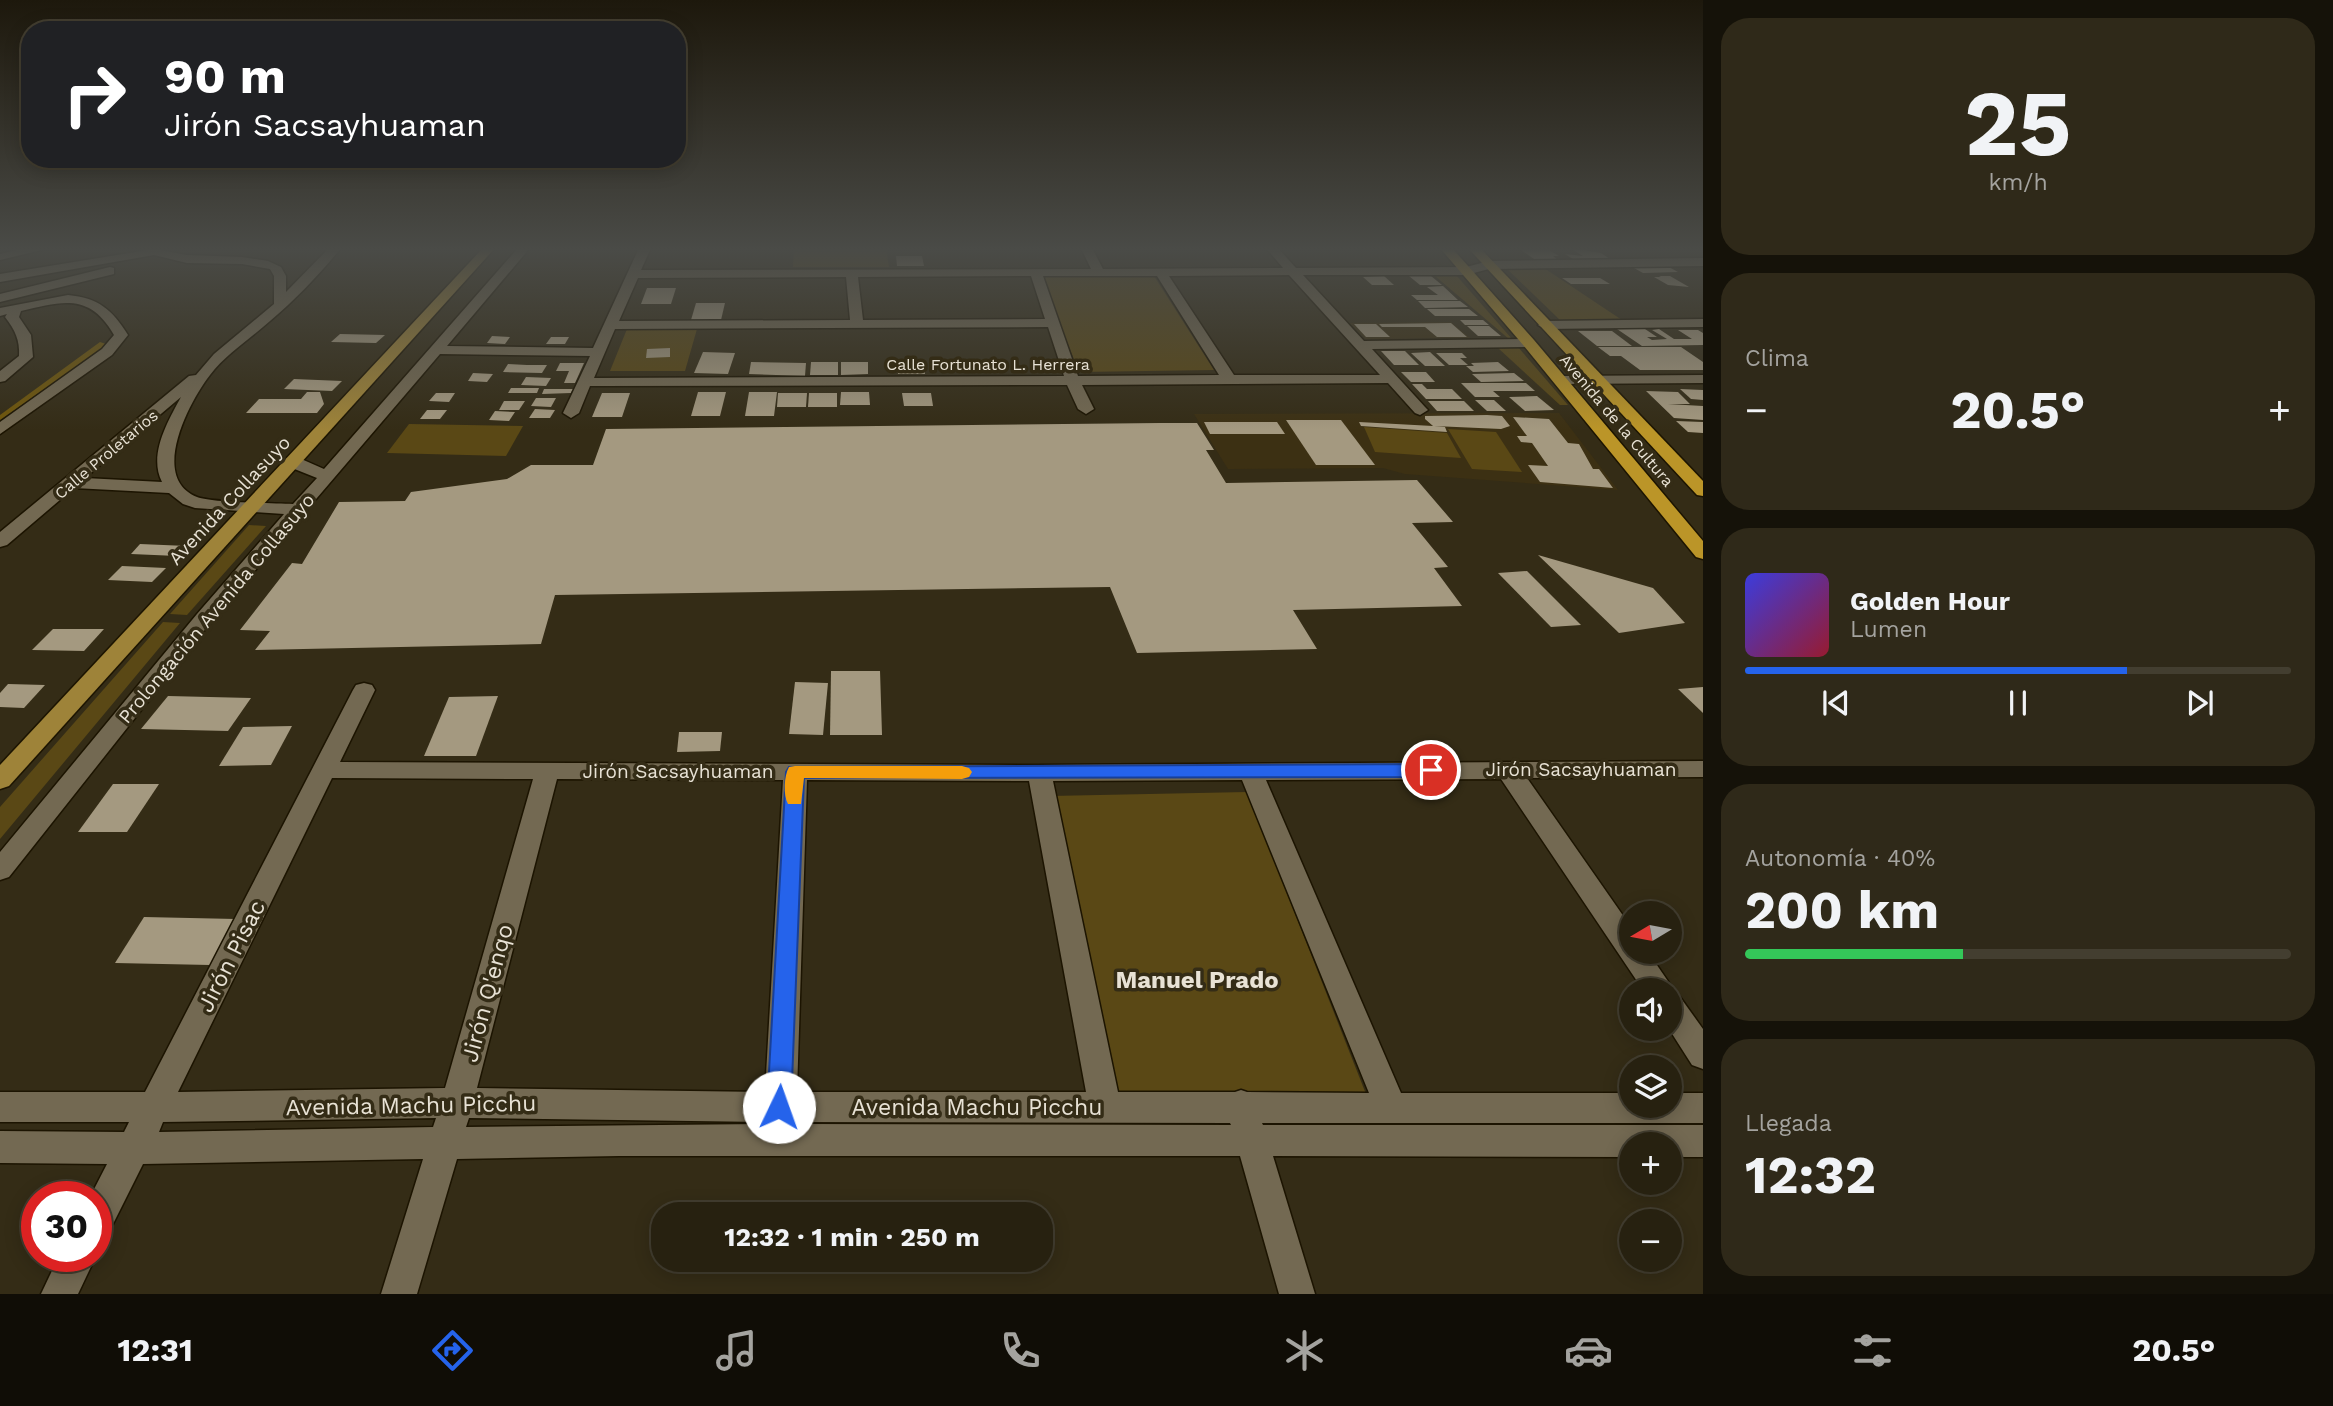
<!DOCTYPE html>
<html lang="es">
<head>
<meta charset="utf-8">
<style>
  body { margin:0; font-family:"Work Sans",sans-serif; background:#2f2919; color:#f1f3f6; height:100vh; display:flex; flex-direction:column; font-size:26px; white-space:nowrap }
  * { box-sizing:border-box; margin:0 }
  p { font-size:23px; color:#a4a39f }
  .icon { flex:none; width:38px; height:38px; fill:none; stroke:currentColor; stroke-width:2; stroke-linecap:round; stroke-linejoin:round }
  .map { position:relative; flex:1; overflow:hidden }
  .sheet { display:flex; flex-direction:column; gap:18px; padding:18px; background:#151209; width:630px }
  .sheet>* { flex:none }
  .hud { position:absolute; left:21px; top:21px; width:665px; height:147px; border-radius:28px; box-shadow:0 4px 18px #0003,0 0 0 2px #433e30; background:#202124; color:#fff; overflow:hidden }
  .needle { width:46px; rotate:260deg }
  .buttons { position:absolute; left:1619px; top:901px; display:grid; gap:14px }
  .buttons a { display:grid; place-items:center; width:63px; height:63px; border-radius:50%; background:#272110; box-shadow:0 4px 18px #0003,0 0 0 2px #433e30; font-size:35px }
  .speed { position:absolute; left:21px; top:1181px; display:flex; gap:14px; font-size:35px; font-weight:700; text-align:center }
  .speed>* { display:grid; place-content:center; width:91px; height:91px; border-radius:50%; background:#272110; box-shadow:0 4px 18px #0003,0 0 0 2px #433e30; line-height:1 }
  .speed .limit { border:10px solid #d22; background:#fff; color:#111 }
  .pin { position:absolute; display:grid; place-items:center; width:60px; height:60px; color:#fff; margin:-30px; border:4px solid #fff; border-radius:50%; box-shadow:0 2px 7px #0007 }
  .me { position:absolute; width:77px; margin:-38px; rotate:3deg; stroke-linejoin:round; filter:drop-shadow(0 0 5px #0008) }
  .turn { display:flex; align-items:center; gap:24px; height:147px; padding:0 28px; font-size:32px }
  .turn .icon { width:91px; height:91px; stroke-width:2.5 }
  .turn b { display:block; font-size:49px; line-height:60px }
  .big { font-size:52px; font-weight:700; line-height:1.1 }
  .sheet .widget { flex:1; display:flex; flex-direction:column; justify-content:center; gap:10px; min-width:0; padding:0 24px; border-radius:28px; background:#2f2919 }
  .sheet .dial { align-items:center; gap:0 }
  .dial b { font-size:91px; line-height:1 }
  .song { display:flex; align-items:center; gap:21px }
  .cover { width:84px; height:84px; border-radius:10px; background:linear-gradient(135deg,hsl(240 70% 55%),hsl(350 70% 35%)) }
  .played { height:7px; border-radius:4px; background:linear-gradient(90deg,#2563eb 70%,#433e30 70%) }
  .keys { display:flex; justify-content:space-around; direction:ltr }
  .heat { display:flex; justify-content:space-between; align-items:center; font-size:38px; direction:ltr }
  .charge { height:10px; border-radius:5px; background:linear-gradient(90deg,#34c759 40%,#433e30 0) }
  .trip { position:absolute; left:651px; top:1202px; width:402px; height:70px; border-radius:28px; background:#272110; box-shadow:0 4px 18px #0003,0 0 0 2px #433e30; font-weight:700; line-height:70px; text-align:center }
  .menu { display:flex; height:112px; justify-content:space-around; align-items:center; background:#100d06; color:#a4a39f }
  .menu .icon { width:49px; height:49px }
  .menu .active { color:#2563eb }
  .menu b { font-size:32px; color:#f1f3f6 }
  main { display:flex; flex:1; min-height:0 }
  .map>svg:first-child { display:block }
  .built { fill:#3c3013 }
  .green { fill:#5a4815 }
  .forest { fill:#70570b }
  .building { fill:#a49980 }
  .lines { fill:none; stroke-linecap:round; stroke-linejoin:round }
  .minor-casing { stroke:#1c1401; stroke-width:3 }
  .major-casing { stroke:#1c1401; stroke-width:3 }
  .highway-casing { stroke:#1c1401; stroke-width:3 }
  .minor { fill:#736952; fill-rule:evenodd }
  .major { fill:#9e8339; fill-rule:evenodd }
  .highway { fill:#bb9528; fill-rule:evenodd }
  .route { fill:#2563eb; stroke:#184099; stroke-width:2 }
  .slow { fill:#f59e0b }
  .labels { text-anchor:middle; stroke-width:7; stroke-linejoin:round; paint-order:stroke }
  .far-street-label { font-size:16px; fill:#e8e2d5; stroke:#342c16 }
  .street-label { font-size:19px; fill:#e8e2d5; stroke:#342c16 }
  .near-street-label { font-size:23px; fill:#e8e2d5; stroke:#342c16 }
  .near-neighbourhood-label { font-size:24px; font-weight:bold; fill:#e8e2d5; stroke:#342c16 }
</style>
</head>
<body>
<main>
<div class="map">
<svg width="1703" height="1294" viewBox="0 0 1703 1294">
  <rect width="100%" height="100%" fill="#342c16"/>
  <g class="built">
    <path d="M1451 322 1470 338 1366 339 1350 323Z"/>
    <path d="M1559 413 1618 490 1405 474 1383 468 1228 469 1194 414Z"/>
  </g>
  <g class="green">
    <path d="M794 248H886L889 267H793Z"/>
    <path d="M1541 266 1622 320 1561 321 1505 267Z"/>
    <path d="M1456 275 1512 339H1509L1435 276Z"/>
    <path d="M1154 276 1214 370 1079 372 1041 277Z"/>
    <path d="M627 329H697L685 371H610Z"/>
    <path d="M1518 347 1568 405H1560L1498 348Z"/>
    <path d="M409 424 523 426 506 456 387 453Z"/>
    <path d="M1364 427 1447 433 1461 458 1375 452Z"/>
    <path d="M1448 429 1496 432 1522 472 1472 469Z"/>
    <path d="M249 525 266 526 187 615 170 614Z"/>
    <path d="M163 622 180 623 0 839V807Z"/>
    <path d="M1247 792 1366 1094 1112 1097 1050 796Z"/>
  </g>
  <path class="forest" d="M100 342 106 344 101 350 0 420V415Z"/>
  <g class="building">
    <path d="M1518 248 1549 250 1559 256H1553L1559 261H1537Z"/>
    <path d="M1570 248 1601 253 1610 259 1576 261 1565 254 1583 256Z"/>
    <path d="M896 256H922L924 266H897Z"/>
    <path d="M1665 265 1678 272 1643 273 1634 268Z"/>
    <path d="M1384 276 1394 285H1372L1363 277Z"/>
    <path d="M1409 276H1431L1442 285H1420Z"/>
    <path d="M1659 276H1670L1689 287 1668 285 1654 277H1661Z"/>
    <path d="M1562 278H1600L1610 284H1571Z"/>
    <path d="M1443 286 1458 300H1417L1411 295H1438L1427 287Z"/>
    <path d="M647 288H676L671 304H641Z"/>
    <path d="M1418 301H1460L1468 307 1425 308Z"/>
    <path d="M696 303H725L721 320H691Z"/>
    <path d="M1427 309H1469L1478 316H1435Z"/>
    <path d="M1460 320H1483L1489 325H1465Z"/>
    <path d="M1451 323 1467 337H1437L1425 327H1382L1379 324Z"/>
    <path d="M1354 324H1376L1390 337H1366Z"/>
    <path d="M1467 326H1489L1501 336H1478Z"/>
    <path d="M1617 329H1645L1657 337H1647L1652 340 1667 339 1652 330 1659 329 1674 339H1692L1678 330H1698L1703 333V345L1642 346Z"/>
    <path d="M1578 331H1612L1632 346H1597Z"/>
    <path d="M340 334 385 335 376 343 331 342Z"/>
    <path d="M492 336 510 337 505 344 487 343Z"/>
    <path d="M551 337H569L565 344H546Z"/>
    <path d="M1598 347H1681L1703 362V370H1640L1621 356H1610Z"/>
    <path d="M670 348V357L646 358 647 349Z"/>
    <path d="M1381 351H1405L1419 365H1394Z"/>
    <path d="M703 352 735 353 728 374 694 373Z"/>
    <path d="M1430 352 1445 366H1425L1411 353Z"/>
    <path d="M1436 353H1462L1467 358H1460L1468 365H1449Z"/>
    <path d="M751 362 806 363 805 376 749 374Z"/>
    <path d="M811 362H838V375H810Z"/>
    <path d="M841 362H868V374L841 375Z"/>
    <path d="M897 362H924L925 374H898Z"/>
    <path d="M1498 362 1509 371 1473 372 1466 366H1474L1471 363Z"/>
    <path d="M560 363H584L575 383H564L569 371H556Z"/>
    <path d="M508 364 527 365H547L542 373 503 372Z"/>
    <path d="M1401 372H1426L1435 382H1411Z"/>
    <path d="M473 373 493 374 487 382 468 381Z"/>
    <path d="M1514 373 1524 381 1481 382 1472 374Z"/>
    <path d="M526 377 551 378 546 386 521 385Z"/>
    <path d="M294 379 342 381 332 391 284 389Z"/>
    <path d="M1461 383H1526L1535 391H1493L1500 397H1475Z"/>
    <path d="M1412 384H1422L1427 389H1452L1462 399H1426Z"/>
    <path d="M511 388H539L537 393H508Z"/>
    <path d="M544 389H573L571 393 542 394Z"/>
    <path d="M1680 389 1703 390V400L1691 399Z"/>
    <path d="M1646 391 1678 392 1690 404H1668L1703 406V420L1674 418Z"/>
    <path d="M307 392H320L324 404 317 413H246L259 399H301Z"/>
    <path d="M698 392H726L720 416H691Z"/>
    <path d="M749 392H777L774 416H745Z"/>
    <path d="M841 392H869L870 405H840Z"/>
    <path d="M436 393H455L449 402 429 401Z"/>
    <path d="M602 393H630L622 417H592Z"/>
    <path d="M778 393H807L806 407H777Z"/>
    <path d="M809 393H837V407H808Z"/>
    <path d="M902 393H931L933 406H904Z"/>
    <path d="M1537 396 1554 410 1525 411 1509 397Z"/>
    <path d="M536 398H556L551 407 531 406Z"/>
    <path d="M1475 400H1494L1506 411H1487Z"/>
    <path d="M504 401H525L519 410H499Z"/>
    <path d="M1428 401H1464L1474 411H1437Z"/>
    <path d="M535 409 555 410 550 418H529Z"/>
    <path d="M427 410H447L440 419H420Z"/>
    <path d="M495 411 515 412 509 421 489 420Z"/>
    <path d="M1487 415 1502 416 1510 426 1501 429 1434 426 1445 427 1447 432 1361 426 1359 422 1433 426 1425 419V416Z"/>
    <path d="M1513 417 1549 419 1568 443 1579 444 1593 469H1599L1613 488 1540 482 1528 465 1548 466 1532 443 1521 442 1517 436H1527Z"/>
    <path d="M1286 420H1341L1375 465H1316Z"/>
    <path d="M1676 421 1703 422V433L1688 432Z"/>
    <path d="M1204 422H1277L1285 434H1210Z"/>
    <path d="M1160 423H1197L1214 450H1206L1226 483 1417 480 1453 522 1412 523 1448 567 1434 568 1462 606 1293 610 1317 649 1137 653 1110 587 555 595 541 644 255 650 270 631 240 630 292 563 302 564 339 502 405 501 411 492 507 479 531 465H593L606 429Z"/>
    <path d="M140 544 187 546 177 556 131 554Z"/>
    <path d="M1538 555 1653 588 1685 623 1619 633Z"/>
    <path d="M122 566 166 568 152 582 108 580Z"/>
    <path d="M1527 571 1581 625 1551 627 1498 573Z"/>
    <path d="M53 629H104L84 651 32 650Z"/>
    <path d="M831 671H880L882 735H830Z"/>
    <path d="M795 682 828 683 823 735 789 734Z"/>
    <path d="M8 684 45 685 24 708 0 707V693Z"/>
    <path d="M1703 687V713L1678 689Z"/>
    <path d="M168 696 251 698 228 731 141 729Z"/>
    <path d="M498 696 476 756H424L449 697Z"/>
    <path d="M292 726 271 765 219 766 243 727Z"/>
    <path d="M679 732H722L720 751 677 752Z"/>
    <path d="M113 784H159L127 832H78Z"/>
    <path d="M144 917 236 919 210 965 115 963Z"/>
  </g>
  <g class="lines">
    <g class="minor-casing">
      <g id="minor">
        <path d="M26 248H50L0 260V254Z"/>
        <path d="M329 248H341C320 274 295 300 270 321 250 339 226 354 210 375 189 402 149 478 197 497 213 503 272 503 293 504L317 478 287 466 285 462 287 458H299L324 469 518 248H530L447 346 593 348 639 248H651L641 270 1091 269 1081 248H1092L1103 269 1283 268 1266 248H1278L1296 268 1466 267 1489 261 1703 258V266L1489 269 1466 275H1303L1364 341 1529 339 1536 343 1529 347 1372 349 1425 407 1428 410 1420 415 1415 413 1388 383 1082 385 1094 409 1086 414 1078 409 1067 385 590 386 579 413 571 418 563 413 590 356 440 354 211 622 9 877 0 880V852L197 614 284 514 195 508 183 504 169 493 74 488 7 545 0 547V532L189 376 196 375 214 354 274 304V276L270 269 242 264 187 263 154 255 0 282V274L154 249 187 255 242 257 268 261 281 267 286 276V292ZM1289 275 1380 375H1234L1169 276ZM1031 276 1045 319 863 320 858 277ZM1043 276H1157L1219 375 1078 376ZM846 277 850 320 619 321 638 278ZM1048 327 1064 376 594 378 615 329ZM181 397C168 421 148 455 162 482L85 478Z"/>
        <path d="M110 267 114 268V274L0 302V294Z"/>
        <path d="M68 295C98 298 112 309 128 335L112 355 0 434V422L102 349 114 335C90 293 63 301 21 311L19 317 31 335 33 357 5 381 0 382V371L19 356C20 340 15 330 5 317L7 314 0 316V308Z"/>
        <path d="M1703 319V327L1545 329 1538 325 1545 321Z"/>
        <path d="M1703 375V383L1560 384 1553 380 1560 376Z"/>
        <path d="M364 683 372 685 375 690 340 762 1039 765 1703 761V777L1527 778 1631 927V952H1648L1674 990 1672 994 1680 997 1703 1029V1069L1692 1065 1669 1029 1670 990H1643L1501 779 1266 780 1401 1093H1631V1106H1670V1093H1703V1123H1262L1263 1125H1703V1157H1670V1144H1631V1157L1273 1156 1315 1294H1279L1240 1156H619L457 1159 417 1294H381L423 1159 143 1164 108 1234 96 1239V1197H90L107 1164 0 1163V1131L124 1132 129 1122H0V1092H145L353 690 356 685ZM332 778 533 779 445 1088 178 1092ZM557 779 783 780 765 1092 477 1088ZM807 780 1029 781 1086 1092H797ZM1242 780 1369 1093 1247 1092 1241 1090 1235 1092H1118L1053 781ZM436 1118 433 1127 159 1132 163 1122ZM469 1118 764 1122 763 1124 466 1127ZM796 1122 1230 1123 1231 1125 796 1124Z"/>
        <path d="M59 1256H96L78 1294H41Z"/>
      </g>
    </g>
    <g class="major-casing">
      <path id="major" d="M483 248H495L9 786 0 789V765Z"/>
    </g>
    <g class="highway-casing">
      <g id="highway">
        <path d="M1440 248H1452L1534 340 1703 541V559L1696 557 1524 346Z"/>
        <path d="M1468 248H1480L1703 481V496L1697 495Z"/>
      </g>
    </g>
    <use href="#minor" class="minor"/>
    <use href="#major" class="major"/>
    <use href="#highway" class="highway"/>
  </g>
  <linearGradient id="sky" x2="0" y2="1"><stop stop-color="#1d180c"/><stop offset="0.58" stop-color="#4a4b47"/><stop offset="1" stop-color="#4a4b47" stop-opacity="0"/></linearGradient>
  <rect width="1703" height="430" fill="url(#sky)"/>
  <path class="route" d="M1431 764 1437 766 1440 770 1437 775 1431 777 804 778 791 1107 788 1115 779 1118 771 1115 767 1107 786 772 789 767Z"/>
  <path class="slow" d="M795 766H962L969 768 972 772 969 777 962 779 804 778 801 804H788C783 795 784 776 789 767Z"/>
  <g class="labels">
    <g class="far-street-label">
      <text x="988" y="370">Calle Fortunato L. Herrera</text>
      <text transform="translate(1617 420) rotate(50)" y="6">Avenida de la Cultura</text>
      <text transform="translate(106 454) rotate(-40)" y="6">Calle Proletarios</text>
    </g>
    <g class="street-label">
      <text transform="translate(229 500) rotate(-47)" y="7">Avenida Collasuyo</text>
      <text transform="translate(216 608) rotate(-50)" y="7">Prolongación Avenida Collasuyo</text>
      <text x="1581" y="776">Jirón Sacsayhuaman</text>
      <text x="678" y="778">Jirón Sacsayhuaman</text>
    </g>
    <g class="near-street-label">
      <text transform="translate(231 956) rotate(-63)" y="8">Jirón Pisac</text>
      <text transform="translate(487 993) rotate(-75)" y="8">Jirón Q'enqo</text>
      <text transform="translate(411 1105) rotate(-1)" y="8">Avenida Machu Picchu</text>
      <text x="977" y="1115">Avenida Machu Picchu</text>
    </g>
    <g class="near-neighbourhood-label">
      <text x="1197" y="988">Manuel Prado</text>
    </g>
  </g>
</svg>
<div class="buttons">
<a><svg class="needle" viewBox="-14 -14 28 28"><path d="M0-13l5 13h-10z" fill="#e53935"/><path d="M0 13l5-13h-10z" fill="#a4a39f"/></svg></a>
<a><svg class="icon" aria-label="sound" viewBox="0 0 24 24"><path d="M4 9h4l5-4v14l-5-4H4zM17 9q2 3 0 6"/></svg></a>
<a><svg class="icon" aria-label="layers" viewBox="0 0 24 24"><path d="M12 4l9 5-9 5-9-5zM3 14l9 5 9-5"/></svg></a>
<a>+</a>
<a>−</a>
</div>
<div class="speed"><div class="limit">30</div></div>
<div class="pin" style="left:1431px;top:770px;background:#d93025"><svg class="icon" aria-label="arrive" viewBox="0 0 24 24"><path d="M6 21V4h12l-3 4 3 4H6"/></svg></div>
<svg class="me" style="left:779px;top:1107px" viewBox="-20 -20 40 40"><circle r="19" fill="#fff"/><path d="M0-13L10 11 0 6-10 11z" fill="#2563eb"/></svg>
<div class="trip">12:32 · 1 min · 250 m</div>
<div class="hud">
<div class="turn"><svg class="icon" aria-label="right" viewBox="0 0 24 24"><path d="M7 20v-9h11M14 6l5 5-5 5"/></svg><div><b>90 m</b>Jirón Sacsayhuaman</div></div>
</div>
</div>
<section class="sheet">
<div class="widget dial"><b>25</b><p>km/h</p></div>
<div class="widget"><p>Clima</p>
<div class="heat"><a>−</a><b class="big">20.5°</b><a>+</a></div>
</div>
<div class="widget">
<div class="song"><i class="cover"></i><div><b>Golden Hour</b><p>Lumen</p></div></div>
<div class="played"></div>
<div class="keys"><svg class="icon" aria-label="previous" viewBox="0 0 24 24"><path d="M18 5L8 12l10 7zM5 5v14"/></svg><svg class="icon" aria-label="pause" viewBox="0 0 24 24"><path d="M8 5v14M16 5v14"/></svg><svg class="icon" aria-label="next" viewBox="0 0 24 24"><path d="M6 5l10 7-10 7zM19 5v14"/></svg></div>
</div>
<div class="widget"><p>Autonomía · 40%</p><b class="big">200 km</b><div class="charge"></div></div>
<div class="widget"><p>Llegada</p><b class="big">12:32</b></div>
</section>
</main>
<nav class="menu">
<b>12:31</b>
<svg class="icon active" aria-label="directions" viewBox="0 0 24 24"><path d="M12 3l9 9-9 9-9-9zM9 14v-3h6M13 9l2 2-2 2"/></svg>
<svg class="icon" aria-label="music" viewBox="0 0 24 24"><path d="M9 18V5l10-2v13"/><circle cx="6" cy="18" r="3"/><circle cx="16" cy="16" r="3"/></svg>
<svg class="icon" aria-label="phone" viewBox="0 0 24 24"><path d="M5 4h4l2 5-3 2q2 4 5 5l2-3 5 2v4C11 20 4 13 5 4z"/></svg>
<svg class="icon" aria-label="climate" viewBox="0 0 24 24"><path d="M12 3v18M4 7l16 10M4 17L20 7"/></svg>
<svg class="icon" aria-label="car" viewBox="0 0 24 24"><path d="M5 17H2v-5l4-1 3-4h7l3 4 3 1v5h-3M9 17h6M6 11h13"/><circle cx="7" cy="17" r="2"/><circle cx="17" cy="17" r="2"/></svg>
<svg class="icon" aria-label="filters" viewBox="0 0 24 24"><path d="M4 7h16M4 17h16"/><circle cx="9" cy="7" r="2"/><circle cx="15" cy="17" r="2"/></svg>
<b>20.5°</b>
</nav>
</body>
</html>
